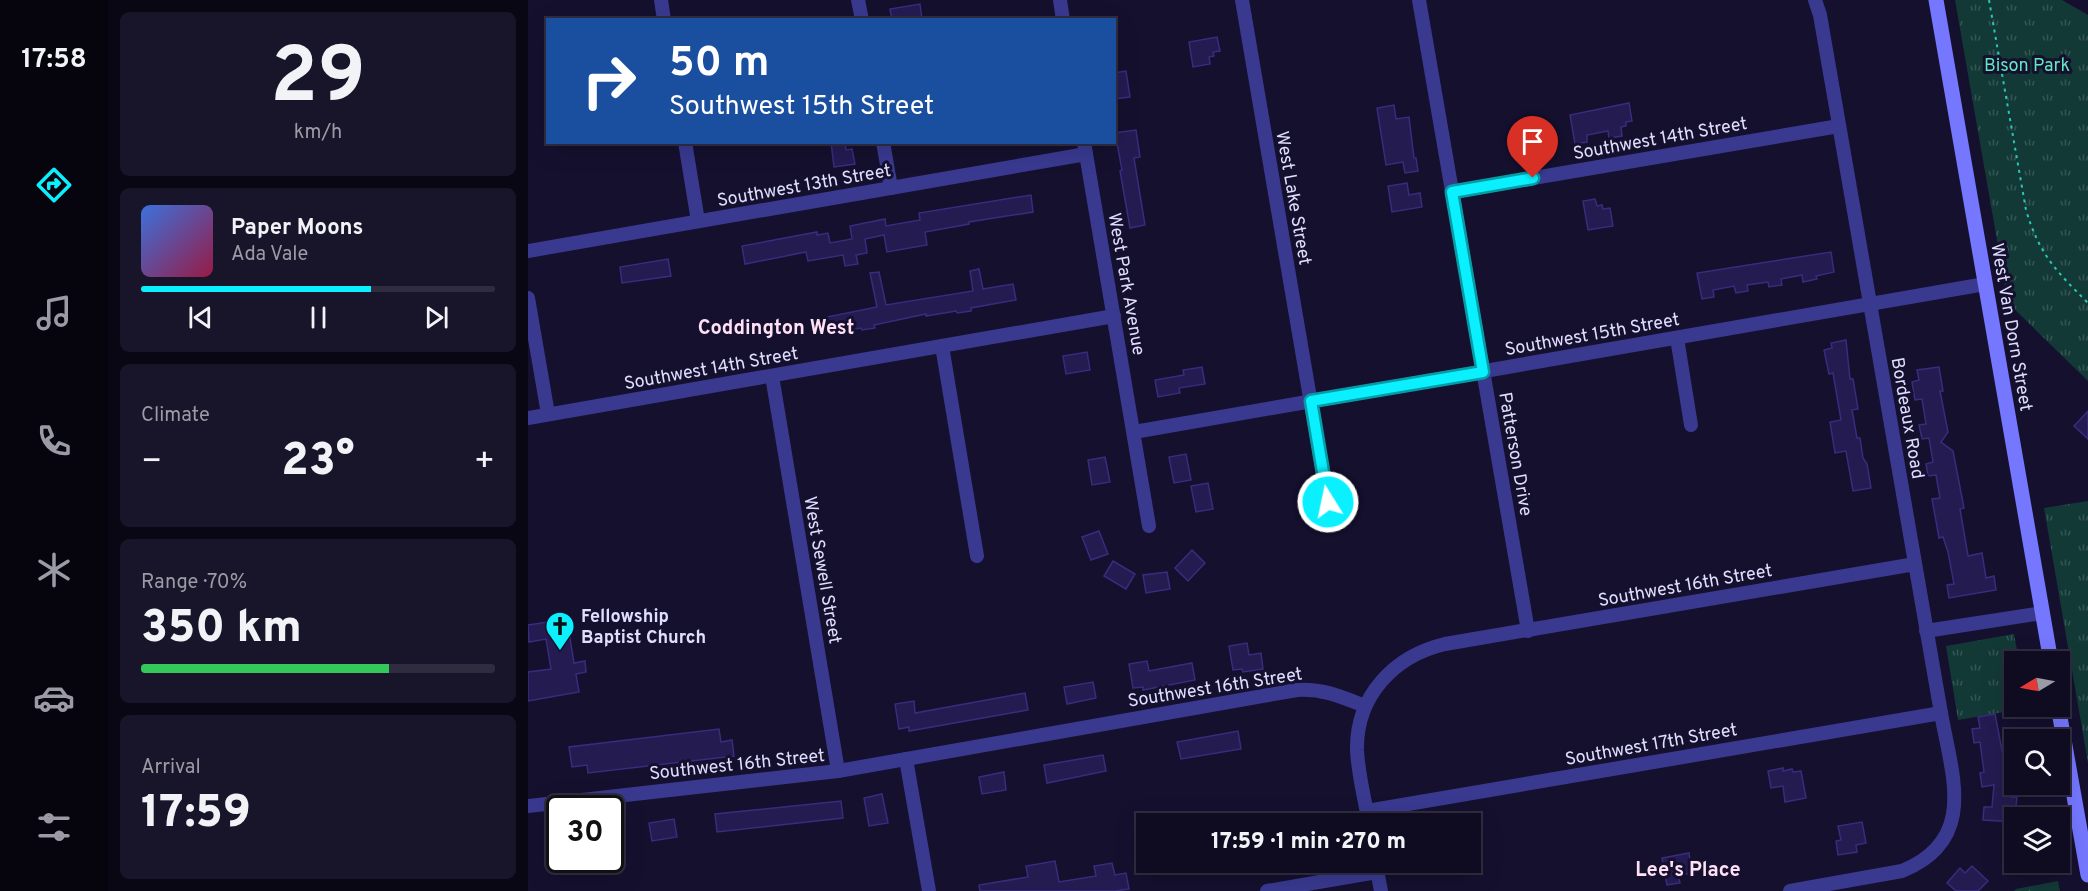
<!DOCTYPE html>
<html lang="en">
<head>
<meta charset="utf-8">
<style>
  body { margin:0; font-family:Overpass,sans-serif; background:#18152a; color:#f1f3f6; height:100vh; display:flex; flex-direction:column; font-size:22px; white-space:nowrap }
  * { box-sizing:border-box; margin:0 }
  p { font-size:20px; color:#9b9ba5 }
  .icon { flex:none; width:33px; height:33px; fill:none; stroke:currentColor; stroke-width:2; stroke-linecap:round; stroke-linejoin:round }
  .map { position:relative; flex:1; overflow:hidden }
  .sheet { display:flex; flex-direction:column; gap:12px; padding:12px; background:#080713; width:420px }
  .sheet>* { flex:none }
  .guide { position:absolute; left:18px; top:18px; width:570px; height:126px; border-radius:0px; box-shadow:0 6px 24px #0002,0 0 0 2px #2f2c40; background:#1a4fa0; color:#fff; overflow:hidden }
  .needle { width:39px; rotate:260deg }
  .controls { position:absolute; left:1476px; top:651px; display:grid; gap:12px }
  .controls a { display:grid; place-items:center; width:66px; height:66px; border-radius:0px; background:#0f0c22; box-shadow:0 6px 24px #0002,0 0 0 2px #2f2c40; font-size:30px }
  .speed { position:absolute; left:18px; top:795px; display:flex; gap:12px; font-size:30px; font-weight:700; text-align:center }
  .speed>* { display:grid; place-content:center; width:78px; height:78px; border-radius:50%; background:#0f0c22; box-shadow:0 6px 24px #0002,0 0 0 2px #2f2c40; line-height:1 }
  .speed .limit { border:3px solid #111; border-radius:9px; background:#fff; color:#111 }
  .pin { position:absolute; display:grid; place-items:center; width:51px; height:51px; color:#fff; margin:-62px -26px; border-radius:50% 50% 50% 0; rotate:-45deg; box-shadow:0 0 6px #0007 }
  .pin .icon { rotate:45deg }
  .me { position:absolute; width:66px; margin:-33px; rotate:350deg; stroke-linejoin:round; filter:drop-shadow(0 0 4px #0008) }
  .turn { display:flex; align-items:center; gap:21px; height:126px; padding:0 24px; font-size:27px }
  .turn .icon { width:78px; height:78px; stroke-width:2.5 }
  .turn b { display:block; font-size:42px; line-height:51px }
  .big { font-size:45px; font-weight:800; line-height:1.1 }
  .sheet .tile { flex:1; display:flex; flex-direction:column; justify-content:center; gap:9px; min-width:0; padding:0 21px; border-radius:9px; background:#18152a }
  .sheet .dial { align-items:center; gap:0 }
  .dial b { font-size:78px; line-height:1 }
  .song { display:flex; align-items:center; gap:18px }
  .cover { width:72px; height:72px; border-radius:9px; background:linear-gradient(135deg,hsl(220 70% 55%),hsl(340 70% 35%)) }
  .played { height:6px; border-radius:3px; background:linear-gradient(90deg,#0af0ff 65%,#2f2c40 65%) }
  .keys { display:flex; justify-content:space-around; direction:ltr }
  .heat { display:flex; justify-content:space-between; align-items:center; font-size:33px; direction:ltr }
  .charge { height:9px; border-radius:4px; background:linear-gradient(90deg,#34c759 70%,#2f2c40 0) }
  .trip { position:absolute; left:608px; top:813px; width:345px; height:60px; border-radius:0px; background:#0f0c22; box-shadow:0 6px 24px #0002,0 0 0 2px #2f2c40; font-weight:800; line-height:60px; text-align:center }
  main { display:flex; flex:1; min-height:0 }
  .tab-bar { display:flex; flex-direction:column; width:108px; justify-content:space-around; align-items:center; background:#06050e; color:#9b9ba5 }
  .tab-bar .icon { width:42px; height:42px }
  .tab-bar .on { color:#0af0ff }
  .tab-bar b { font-size:27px; color:#f1f3f6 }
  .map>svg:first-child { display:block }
  .park { fill:url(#park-tufts) }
  .building { fill:#241b51; stroke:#392c7e; stroke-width:1.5 }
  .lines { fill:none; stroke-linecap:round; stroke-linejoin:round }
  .path { stroke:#29c7b8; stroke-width:2; stroke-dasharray:3 4.5; stroke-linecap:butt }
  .minor { stroke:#393990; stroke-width:14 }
  .secondary { stroke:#7577ff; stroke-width:15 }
  .route-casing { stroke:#069ca6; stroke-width:15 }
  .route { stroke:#0af0ff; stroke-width:10 }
  .labels { text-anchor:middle; stroke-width:6; stroke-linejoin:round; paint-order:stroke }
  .park-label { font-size:18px; fill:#60e8c1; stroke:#14102e }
  .street-label { font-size:18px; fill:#e0deff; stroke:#14102e }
  .poi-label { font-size:18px; font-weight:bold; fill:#e0deff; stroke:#14102e; text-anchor:start }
  .neighbourhood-label { font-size:20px; font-weight:bold; fill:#ffe0f5; stroke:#14102e }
</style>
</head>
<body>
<main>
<nav class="tab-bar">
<b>17:58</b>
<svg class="icon on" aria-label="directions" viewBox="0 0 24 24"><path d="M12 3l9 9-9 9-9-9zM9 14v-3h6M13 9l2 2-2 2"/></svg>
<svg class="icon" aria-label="music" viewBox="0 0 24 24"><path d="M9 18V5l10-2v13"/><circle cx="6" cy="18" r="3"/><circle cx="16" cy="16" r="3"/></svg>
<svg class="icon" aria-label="phone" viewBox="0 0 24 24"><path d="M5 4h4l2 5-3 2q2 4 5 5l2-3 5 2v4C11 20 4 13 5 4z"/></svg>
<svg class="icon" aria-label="climate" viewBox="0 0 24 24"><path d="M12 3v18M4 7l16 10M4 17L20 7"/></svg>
<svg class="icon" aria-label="car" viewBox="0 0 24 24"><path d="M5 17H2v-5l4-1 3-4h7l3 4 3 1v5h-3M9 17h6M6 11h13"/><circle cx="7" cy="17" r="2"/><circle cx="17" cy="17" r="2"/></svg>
<svg class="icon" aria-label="filters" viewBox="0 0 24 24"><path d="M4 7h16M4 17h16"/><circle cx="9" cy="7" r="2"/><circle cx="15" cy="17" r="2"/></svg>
</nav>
<section class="sheet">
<div class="tile dial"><b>29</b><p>km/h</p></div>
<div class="tile">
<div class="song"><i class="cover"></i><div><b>Paper Moons</b><p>Ada Vale</p></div></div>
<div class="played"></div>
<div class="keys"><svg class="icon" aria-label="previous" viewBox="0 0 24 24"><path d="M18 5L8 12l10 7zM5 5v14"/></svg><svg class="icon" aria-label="pause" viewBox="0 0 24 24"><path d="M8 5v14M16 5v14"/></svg><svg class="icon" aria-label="next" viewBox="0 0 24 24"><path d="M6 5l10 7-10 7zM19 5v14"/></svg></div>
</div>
<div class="tile"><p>Climate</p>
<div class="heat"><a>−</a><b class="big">23°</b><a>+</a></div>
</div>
<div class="tile"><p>Range · 70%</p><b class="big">350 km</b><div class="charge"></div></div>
<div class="tile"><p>Arrival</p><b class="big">17:59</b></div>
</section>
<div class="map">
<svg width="1560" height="891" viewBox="0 0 1560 891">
  <defs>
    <pattern id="park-tufts" width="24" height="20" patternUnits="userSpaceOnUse" patternTransform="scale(1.5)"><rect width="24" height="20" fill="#133936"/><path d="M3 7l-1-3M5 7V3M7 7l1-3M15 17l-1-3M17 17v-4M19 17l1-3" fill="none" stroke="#355554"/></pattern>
  </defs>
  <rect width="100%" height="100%" fill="#14102e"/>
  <g class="park">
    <path d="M1427 0H1534L1560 15V381L1480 303Z"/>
    <path d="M1560 501V763L1516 508Z"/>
    <path d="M1486 634 1491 661 1486 662V706L1499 708 1430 720 1418 646Z"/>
    <path d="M1530 881 1532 891H1486L1488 889Z"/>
  </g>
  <g class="building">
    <path d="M392 4 394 20H364L362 9Z"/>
    <path d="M689 37 692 51 685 52 686 56 681 57 682 64 665 67 661 42Z"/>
    <path d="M598 71 602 97 586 99V73Z"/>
    <path d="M1101 103 1104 121 1098 122V126L1093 127 1094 136 1081 138 1080 131 1059 135V142L1047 144 1042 115Z"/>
    <path d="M866 105 868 119 881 117 886 158H888L890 171 877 173 875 162 858 165 849 108Z"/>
    <path d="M608 130 612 157 606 158 617 225 602 228 592 171 594 170 589 143 586 144V133Z"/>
    <path d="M303 142H317L318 150 324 149 327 164 306 167Z"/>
    <path d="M879 183 881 195 892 193 894 207 864 212 860 186Z"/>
    <path d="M503 195 505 212 441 222V224L397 232 399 245 359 252 356 235 337 239 339 253 328 255 330 264 317 266 315 255 280 261 278 252 217 264 214 246 289 232V235L300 233 302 243 324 239 322 226 357 219 358 226 392 220 391 213Z"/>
    <path d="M1067 199 1069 206 1074 205 1075 209 1082 208 1085 226 1060 230 1055 201Z"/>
    <path d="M1303 252 1306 272 1288 276 1289 279 1275 282 1274 275 1253 279 1254 285 1241 287 1240 282 1219 285 1220 291 1208 293 1206 286 1185 290 1186 297 1174 299 1169 273Z"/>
    <path d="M140 259 143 276 94 283 92 267Z"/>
    <path d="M451 269 455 289 485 284 488 300 443 308V311L429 313 428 311 398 316V314L346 325 347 328 334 330 333 328 302 333 299 317 349 307 342 273 351 272 358 305 445 291 442 271Z"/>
    <path d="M1318 340 1322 379H1325L1330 409 1324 410 1329 438H1332L1335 458 1339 464 1343 488 1325 491 1318 451 1307 453 1302 422 1313 420 1305 373 1301 374 1296 350 1304 348 1303 343Z"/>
    <path d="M559 352 562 370 538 374 535 356Z"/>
    <path d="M674 367 677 384 651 388 652 393 630 397 627 380 656 375 655 370Z"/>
    <path d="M1411 367 1415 391H1412L1420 432 1413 442 1425 451 1436 508 1432 509 1440 556 1454 553 1458 578 1466 576 1468 590 1421 598 1419 585 1426 584 1420 552 1415 537 1411 538 1404 499 1412 498 1408 475 1400 476 1398 464 1405 462 1401 438 1394 439 1391 425 1398 424 1394 399 1387 400 1384 382 1391 380 1389 370Z"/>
    <path d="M1560 411V439L1546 426Z"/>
    <path d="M658 454 663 480 646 483 641 457Z"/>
    <path d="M577 457 582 482 564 485 560 460Z"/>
    <path d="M680 483 685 509 668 512 663 486Z"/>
    <path d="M571 531 580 554 563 560 554 537Z"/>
    <path d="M664 550 677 563 660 581 647 568Z"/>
    <path d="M585 561 607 574 598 589 576 576Z"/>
    <path d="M639 572 642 589 618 593 615 575Z"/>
    <path d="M39 619 46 663 57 661 58 672 48 674 51 692 0 701V672L23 669 18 639 1 642 0 625Z"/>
    <path d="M719 643 721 655 733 653 735 669 715 672 714 669 705 670 701 646Z"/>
    <path d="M619 661 621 671 664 663 667 680 615 690V687L605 688 601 664Z"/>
    <path d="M565 682 568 698 539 704 536 687Z"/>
    <path d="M497 693 500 710 381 731V727L371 729 367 704 386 701 387 713Z"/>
    <path d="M1467 714 1483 797H1489L1486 822 1455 820 1456 807H1464L1466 785 1454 787 1452 773 1456 772 1452 742 1446 743 1444 729 1452 728 1450 717Z"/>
    <path d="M191 729 193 742 204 740 206 756 60 773 59 765 44 767 41 747Z"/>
    <path d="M710 731 713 749 653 759 649 742Z"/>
    <path d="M575 755 578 771 519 783 516 765Z"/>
    <path d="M1255 768V771L1264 769 1265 772 1273 771 1278 798 1257 802 1255 786 1243 788 1240 771Z"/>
    <path d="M476 772 478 790 454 794 451 777Z"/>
    <path d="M354 794 360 823 341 826 336 798Z"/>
    <path d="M313 801 315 818 189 832 187 814Z"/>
    <path d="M146 819 149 837 124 841 121 823Z"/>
    <path d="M1334 822 1338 843 1328 845 1329 852 1310 855 1308 841 1313 840 1310 826Z"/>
    <path d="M1161 853 1164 873 1150 875 1152 883 1139 885 1134 858Z"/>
    <path d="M527 861 531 882 568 876 566 866 584 863 587 875 598 873 601 889 587 891H452L451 885 500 877 498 866Z"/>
    <path d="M678 862H714V868L680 874Z"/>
    <path d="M1444 866 1460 881 1450 891H1428L1419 883 1432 868 1437 873Z"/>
  </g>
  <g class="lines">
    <path class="path" d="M1461 0 1498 210C1511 254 1528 271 1560 303"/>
    <g class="minor">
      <path d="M133 0 136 20"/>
      <path d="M330 0 334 20"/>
      <path d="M532 0 535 20"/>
      <path d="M714 0 800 503"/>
      <path d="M891 0 1000 631"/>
      <path d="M157 142 170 221"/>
      <path d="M355 142 363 188"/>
      <path d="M556 142 621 526"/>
      <path d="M924 192 1311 126"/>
      <path d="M0 251 558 154"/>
      <path d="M0 298 20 414"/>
      <path d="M1149 338 1163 425"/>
      <path d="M414 346 449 556"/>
      <path d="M244 376 310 771"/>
      <path d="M0 418 586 316"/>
      <path d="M606 432 1457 284"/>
      <path d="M1398 631 1514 613"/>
      <path d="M378 759 401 891"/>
      <path d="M0 806 310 771 769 690C794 688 814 697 837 706"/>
      <path d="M839 811 1413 713"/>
      <path d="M841 824C837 800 830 774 829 750 828 696 866 656 917 644L1387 564"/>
      <path d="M848 865 853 891"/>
      <path d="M739 891 849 872"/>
      <path d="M1262 891 1374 871C1450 840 1424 776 1413 713L1292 15 1287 0"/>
    </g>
    <g class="secondary">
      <path d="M1408 0 1523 662"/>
      <path d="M1530 706 1560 875"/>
    </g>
  </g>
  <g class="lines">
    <g class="route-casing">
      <path id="route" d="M800 502 783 401 955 372 924 192 1005 178"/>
    </g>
    <use href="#route" class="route"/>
  </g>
  <defs>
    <g id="church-pin" transform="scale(1.5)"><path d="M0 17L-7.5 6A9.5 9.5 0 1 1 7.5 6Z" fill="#0af0ff" stroke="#14102e"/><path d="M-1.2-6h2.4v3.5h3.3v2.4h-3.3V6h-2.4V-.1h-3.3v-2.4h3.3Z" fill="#111"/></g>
  </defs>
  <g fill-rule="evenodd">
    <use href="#church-pin" x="32" y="626"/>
  </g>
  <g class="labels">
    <g class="park-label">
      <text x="1499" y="71">Bison Park</text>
    </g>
    <g class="street-label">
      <text transform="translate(1132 138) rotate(-10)" y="6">Southwest 14th Street</text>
      <text transform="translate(276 185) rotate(-10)" y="6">Southwest 13th Street</text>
      <text transform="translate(766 198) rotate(80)" y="6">West Lake Street</text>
      <text transform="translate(599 284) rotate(80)" y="6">West Park Avenue</text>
      <text transform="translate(1484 327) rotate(80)" y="6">West Van Dorn Street</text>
      <text transform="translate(1064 334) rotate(-10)" y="6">Southwest 15th Street</text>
      <text transform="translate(183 368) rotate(-10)" y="6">Southwest 14th Street</text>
      <text transform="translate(1380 418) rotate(80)" y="6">Bordeaux Road</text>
      <text transform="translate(988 454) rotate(80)" y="6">Patterson Drive</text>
      <text transform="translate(295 570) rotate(80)" y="6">West Sewell Street</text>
      <text transform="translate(1157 585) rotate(-10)" y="6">Southwest 16th Street</text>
      <text transform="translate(687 687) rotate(-9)" y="6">Southwest 16th Street</text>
      <text transform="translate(1123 744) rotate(-10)" y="6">Southwest 17th Street</text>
      <text transform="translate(209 764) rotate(-6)" y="6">Southwest 16th Street</text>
    </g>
    <g class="poi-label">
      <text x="53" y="622">Fellowship<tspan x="53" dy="21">Baptist Church</tspan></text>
    </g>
    <g class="neighbourhood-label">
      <text x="248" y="334">Coddington West</text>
      <text x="1160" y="876">Lee's Place</text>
    </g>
  </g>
</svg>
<div class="controls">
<a><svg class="needle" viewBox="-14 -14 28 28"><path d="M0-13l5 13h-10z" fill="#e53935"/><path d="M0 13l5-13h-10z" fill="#9b9ba5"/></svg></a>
<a><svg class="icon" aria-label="search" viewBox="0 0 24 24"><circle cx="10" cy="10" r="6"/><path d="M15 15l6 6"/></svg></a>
<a><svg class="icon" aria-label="layers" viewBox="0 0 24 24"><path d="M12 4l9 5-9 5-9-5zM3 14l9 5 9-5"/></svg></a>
</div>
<div class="speed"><div class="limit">30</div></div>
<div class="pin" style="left:1005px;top:178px;background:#d93025"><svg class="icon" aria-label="arrive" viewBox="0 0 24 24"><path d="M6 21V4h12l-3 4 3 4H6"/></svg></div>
<svg class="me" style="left:800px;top:502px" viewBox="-20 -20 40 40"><circle r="17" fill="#0af0ff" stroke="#fff" stroke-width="3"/><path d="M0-11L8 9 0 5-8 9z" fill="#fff"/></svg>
<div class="trip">17:59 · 1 min · 270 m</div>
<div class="guide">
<div class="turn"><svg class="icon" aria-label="right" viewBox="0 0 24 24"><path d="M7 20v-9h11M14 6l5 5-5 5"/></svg><div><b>50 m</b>Southwest 15th Street</div></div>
</div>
</div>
</main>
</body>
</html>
